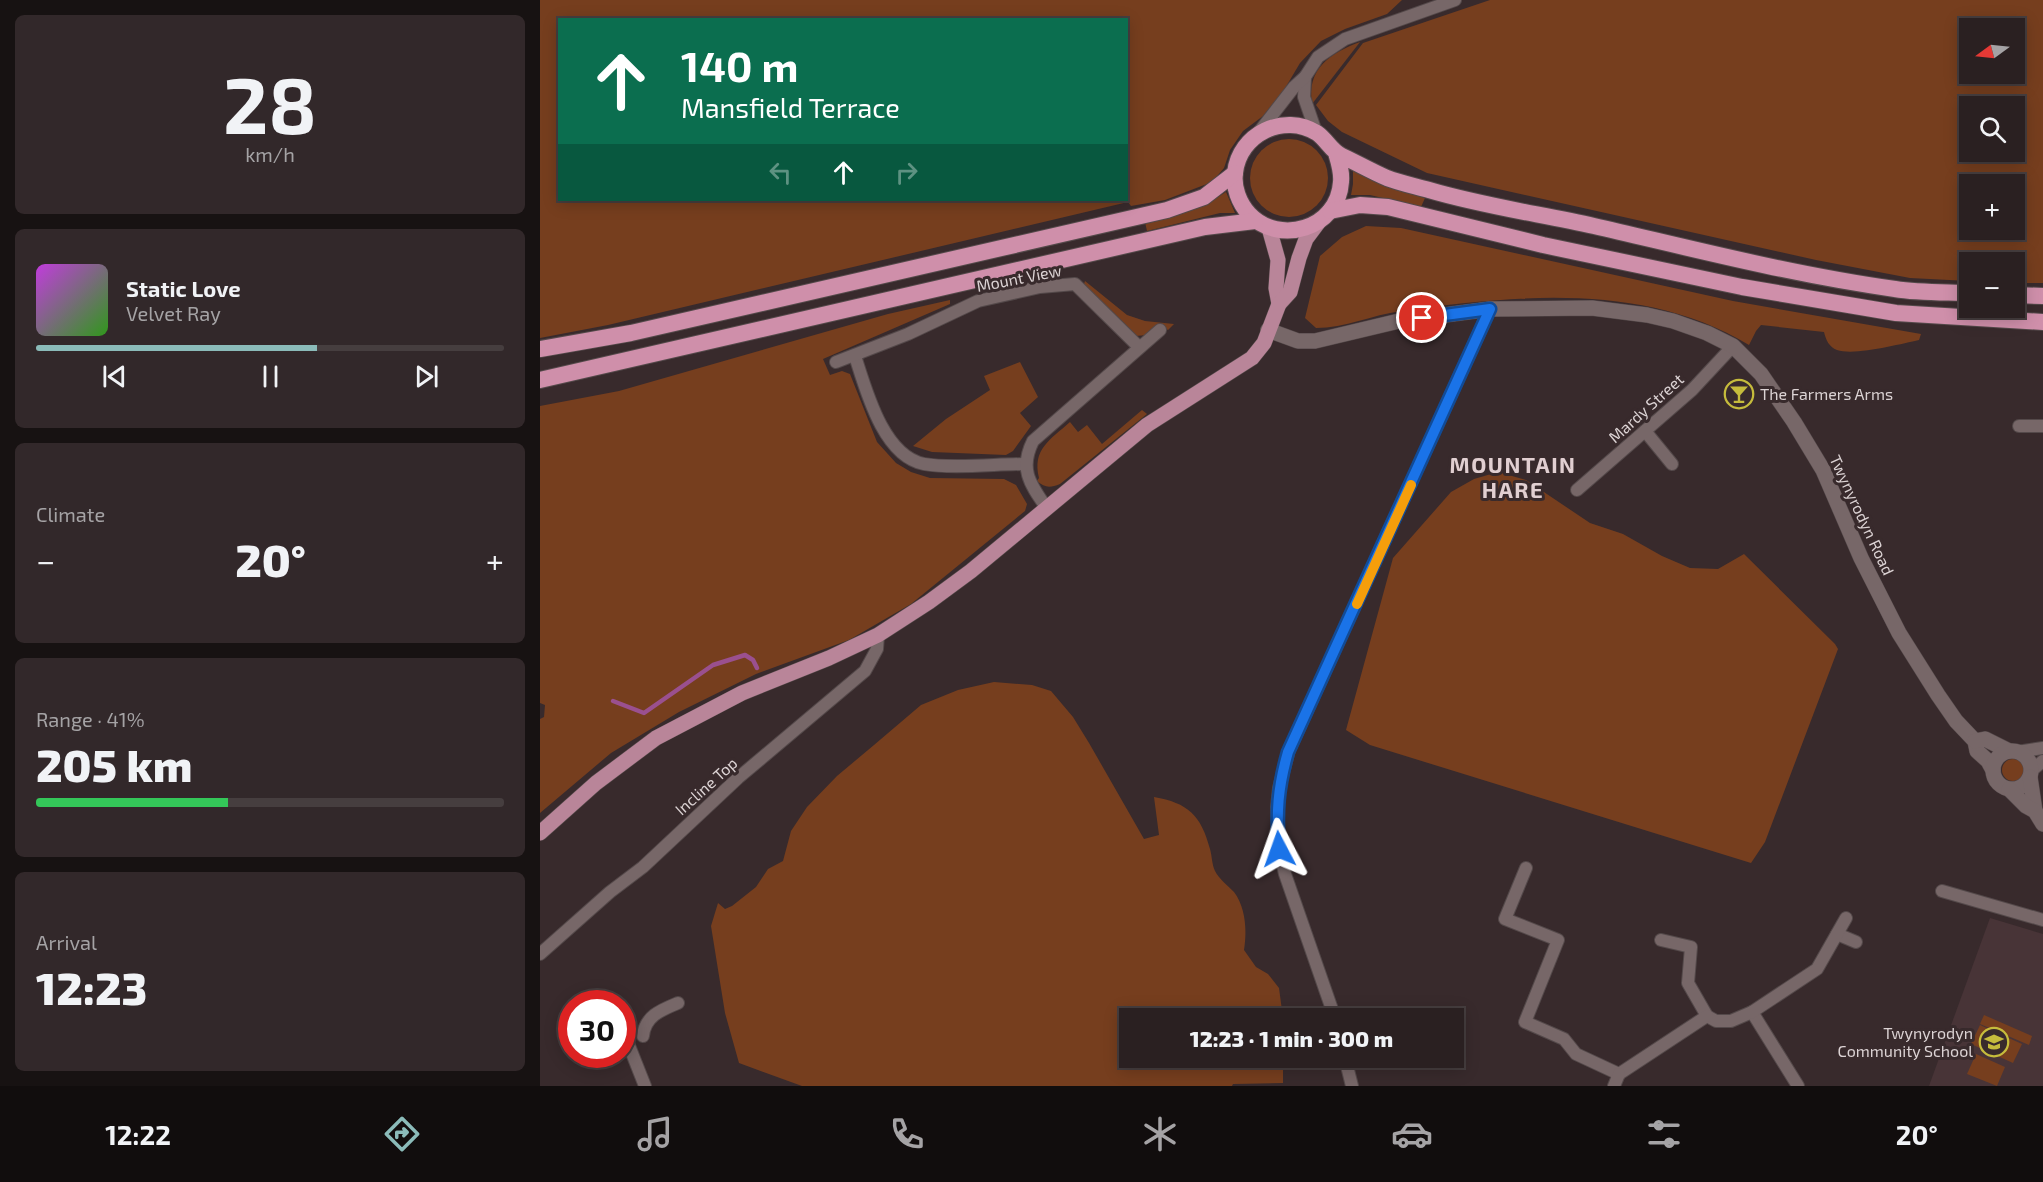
<!DOCTYPE html>
<html lang="en">
<head>
<meta charset="utf-8">
<style>
  body { margin:0; font-family:"Exo 2",sans-serif; background:#32282a; color:#f1f3f6; height:100vh; display:flex; flex-direction:column; font-size:22px; white-space:nowrap }
  * { box-sizing:border-box; margin:0 }
  p { font-size:20px; color:#a5a3a5 }
  .icon { flex:none; width:33px; height:33px; fill:none; stroke:currentColor; stroke-width:2; stroke-linecap:round; stroke-linejoin:round }
  .map { position:relative; flex:1; overflow:hidden }
  .side { display:flex; flex-direction:column; gap:15px; padding:15px; background:#171212; width:540px }
  .side>* { flex:none }
  .banner { position:absolute; left:18px; top:18px; width:570px; height:183px; border-radius:0px; box-shadow:0 3px 15px #0003,0 0 0 2px #463e3f; background:#0b6e4f; color:#fff; overflow:hidden }
  .needle { width:39px; rotate:255deg }
  .controls { position:absolute; left:1419px; top:18px; display:grid; gap:12px }
  .controls a { display:grid; place-items:center; width:66px; height:66px; border-radius:0px; background:#2a2021; box-shadow:0 3px 15px #0003,0 0 0 2px #463e3f; font-size:30px }
  .speed { position:absolute; left:18px; top:990px; display:flex; gap:12px; font-size:30px; font-weight:700; text-align:center }
  .speed>* { display:grid; place-content:center; width:78px; height:78px; border-radius:50%; background:#2a2021; box-shadow:0 3px 15px #0003,0 0 0 2px #463e3f; line-height:1 }
  .speed .limit { border:9px solid #d22; background:#fff; color:#111 }
  .pin { position:absolute; display:grid; place-items:center; width:51px; height:51px; color:#fff; margin:-26px; border:3px solid #fff; border-radius:50%; box-shadow:0 2px 6px #0007 }
  .me { position:absolute; width:66px; margin:-33px; rotate:356deg; stroke-linejoin:round; filter:drop-shadow(0 0 4px #0008) }
  .turn { display:flex; align-items:center; gap:21px; height:126px; padding:0 24px; font-size:27px }
  .turn .icon { width:78px; height:78px; stroke-width:2.5 }
  .turn b { display:block; font-size:42px; line-height:51px }
  .lanes { display:flex; align-items:center; height:57px; padding:0 24px; background:#0003; justify-content:center; gap:30px; direction:ltr }
  .lanes .off { opacity:.35 }
  .big { font-size:45px; font-weight:800; line-height:1.1 }
  .side .card { flex:1; display:flex; flex-direction:column; justify-content:center; gap:9px; min-width:0; padding:0 21px; border-radius:9px; background:#32282a }
  .side .dial { align-items:center; gap:0 }
  .dial b { font-size:78px; line-height:1 }
  .song { display:flex; align-items:center; gap:18px }
  .cover { width:72px; height:72px; border-radius:9px; background:linear-gradient(135deg,hsl(290 70% 55%),hsl(110 70% 35%)) }
  .played { height:6px; border-radius:3px; background:linear-gradient(90deg,#8bbbb9 60%,#463e3f 60%) }
  .keys { display:flex; justify-content:space-around; direction:ltr }
  .heat { display:flex; justify-content:space-between; align-items:center; font-size:33px; direction:ltr }
  .charge { height:9px; border-radius:4px; background:linear-gradient(90deg,#34c759 41%,#463e3f 0) }
  .trip { position:absolute; left:579px; top:1008px; width:345px; height:60px; border-radius:0px; background:#2a2021; box-shadow:0 3px 15px #0003,0 0 0 2px #463e3f; font-weight:800; line-height:60px; text-align:center }
  .menu { display:flex; height:96px; justify-content:space-around; align-items:center; background:#110d0d; color:#a5a3a5 }
  .menu .icon { width:42px; height:42px }
  .menu .active { color:#8bbbb9 }
  .menu b { font-size:27px; color:#f1f3f6 }
  main { display:flex; flex:1; min-height:0 }
  .map>svg:first-child { display:block }
  .built { fill:#483437 }
  .green { fill:#763e1e; fill-rule:evenodd }
  .lines { fill:none; stroke-linecap:round; stroke-linejoin:round }
  .stream { stroke:#9a508f; stroke-width:4.5 }
  .minor-casing { stroke:#54494a; stroke-width:14 }
  .tertiary-casing { stroke:#54494a; stroke-width:16 }
  .primary-casing { stroke:#54494a; stroke-width:16 }
  .trunk-casing { stroke:#54494a; stroke-width:18 }
  .minor { stroke:#776768; stroke-width:12 }
  .tertiary { stroke:#776768; stroke-width:15 }
  .primary { stroke:#b98599; stroke-width:15 }
  .trunk { stroke:#cf8faa; stroke-width:16 }
  .route-casing { stroke:#114b97; stroke-width:15 }
  .route { stroke:#1a73e8; stroke-width:10 }
  .slow { stroke:#f59e0b; stroke-width:10 }
  .labels { text-anchor:middle; stroke-width:6; stroke-linejoin:round; paint-order:stroke }
  .street-label { font-size:16px; fill:#dcd3d4; stroke:#382a2c }
  .poi-label { font-size:16px; fill:#dcd3d4; stroke:#382a2c; text-anchor:start }
  .district-label { font-size:22px; font-weight:bold; letter-spacing:1.5px; fill:#e1cfd1; stroke:#382a2c }
</style>
</head>
<body>
<main>
<section class="side">
<div class="card dial"><b>28</b><p>km/h</p></div>
<div class="card">
<div class="song"><i class="cover"></i><div><b>Static Love</b><p>Velvet Ray</p></div></div>
<div class="played"></div>
<div class="keys"><svg class="icon" aria-label="previous" viewBox="0 0 24 24"><path d="M18 5L8 12l10 7zM5 5v14"/></svg><svg class="icon" aria-label="pause" viewBox="0 0 24 24"><path d="M8 5v14M16 5v14"/></svg><svg class="icon" aria-label="next" viewBox="0 0 24 24"><path d="M6 5l10 7-10 7zM19 5v14"/></svg></div>
</div>
<div class="card"><p>Climate</p>
<div class="heat"><a>−</a><b class="big">20°</b><a>+</a></div>
</div>
<div class="card"><p>Range · 41%</p><b class="big">205 km</b><div class="charge"></div></div>
<div class="card"><p>Arrival</p><b class="big">12:23</b></div>
</section>
<div class="map">
<svg width="1503" height="1086" viewBox="0 0 1503 1086">
  <rect width="100%" height="100%" fill="#382a2c"/>
  <path class="built" d="M1450 918 1503 934V1086H1389Z"/>
  <g class="green">
    <path d="M0 0H862L847 14 805 29 781 41 760 63 744 90 723 116 703 131 690 150 684 168 672 182 625 200 591 206 588 202 68 325 0 338ZM20 20H586V200H20Z"/>
    <path d="M950 0H1503V283H1475L1474 262H1430L1429 281 1370 278 1276 260 887 173 802 132 788 121 776 105 823 43ZM1430 28H1474V74H1430ZM1430 106H1474V152H1430ZM1430 184H1474V230H1430Z"/>
    <path d="M820 42 772 104C766 68 791 53 820 42Z"/>
    <circle cx="749" cy="178" r="39"/>
    <path d="M813 169 855 189 885 198 881 207 830 195H811L813 184Z"/>
    <path d="M686 192 695 213H680L607 231 605 222 668 203Z"/>
    <path d="M826 226 861 228 1193 301 1381 334 1379 340C1360 344 1315 356 1297 350 1289 347 1286 340 1284 332L1221 325 1216 331 1209 345C1104 282 977 295 861 311 832 315 805 328 776 328L765 318 780 256 802 237Z"/>
    <path d="M545 281 587 315 605 321 634 324 628 330 620 325 607 335 596 336 544 284Z"/>
    <path d="M410 300V304L283 359 290 375 302 371 310 374 337 442 356 463 371 472 390 478 464 479 476 485 487 504 485 511 371 604 309 640 216 674 139 712 71 753 0 813V719L4 717 5 705 0 703V406L79 391 348 314Z"/>
    <path d="M480 362 498 397 480 413 491 426 473 451 466 455 392 452 373 446 406 419 450 390 444 376Z"/>
    <path d="M602 410 607 414 520 484C510 488 505 488 497 481L499 478C492 449 510 440 530 422L538 432 547 425 562 444Z"/>
    <path d="M958 472 986 480 1050 523 1083 534 1122 556 1150 568 1178 569 1204 554 1295 644 1298 649 1225 842 1211 863 830 745 806 730 853 558 911 492 934 479Z"/>
    <path d="M454 682 492 685 511 691 533 717 549 743 604 839 619 835 614 797C648 803 661 815 670 849 672 856 672 865 675 871 679 879 688 886 694 892 706 908 707 931 704 950L716 967 728 974 739 988 743 1018H590V1058H743V1083L693 1084 692 1086H262L199 1063 185 1013 171 926 178 903 185 909 192 906 216 887 228 869 243 861 251 831 267 807 297 776 334 745 381 705 418 690Z"/>
    <circle cx="1473" cy="770" r="11"/>
    <path d="M1444 1015 1492 1036 1489 1045 1440 1024Z"/>
    <path d="M1440 1025 1482 1044 1473 1063 1431 1044Z"/>
    <path d="M1436 1054 1465 1067 1457 1086 1427 1074Z"/>
  </g>
  <g class="lines">
    <path class="stream" d="M73 701 104 713 173 665 205 655 213 660 217 668"/>
    <g class="minor-casing">
      <g id="minor">
        <path d="M765 77 764 97 776 132"/>
        <path d="M719 132 754 87 765 77 778 57 805 39 915 0"/>
        <path d="M315 356C326 390 343 456 384 464 412 469 456 464 485 464"/>
        <path d="M296 362 368 334 438 301 500 287 535 284 599 347"/>
        <path d="M1479 426H1503"/>
        <path d="M1105 431 1132 464"/>
        <path d="M1037 490 1152 390 1193 346"/>
        <path d="M506 507C490 484 479 469 493 441L620 330"/>
        <path d="M1477 752 1503 748"/>
        <path d="M1492 770 1503 761"/>
        <path d="M986 868 965 919 1018 940 985 1022 1024 1039 1036 1054 1079 1074"/>
        <path d="M1402 891 1503 920"/>
        <path d="M1297 934 1316 942"/>
        <path d="M1121 940 1151 947 1148 983 1167 1016"/>
        <path d="M0 954 70 892 103 867 198 778 325 671 337 649 338 635"/>
        <path d="M1212 1012 1258 1086"/>
        <path d="M1167 1016 1176 1021H1191L1212 1012 1277 969 1306 918"/>
        <path d="M795 1018 745 874 739 849 737 807 739 788 749 750 950 309"/>
        <path d="M82 1028 105 1086"/>
        <path d="M103 1036C105 1016 121 1010 138 1003"/>
        <path d="M805 1058 812 1086"/>
        <path d="M1079 1074 1167 1016"/>
        <path d="M1074 1086 1079 1074"/>
      </g>
    </g>
    <g class="tertiary-casing">
      <g id="tertiary">
        <path d="M728 330 758 341H775L859 321 950 309 1052 308 1107 315 1133 321 1167 333 1193 346 1221 374 1254 422 1283 470 1321 558 1359 633 1398 695 1416 721 1435 741 1437 751 1448 761 1453 770"/>
        <path d="M1435 741 1445 739 1469 751"/>
        <circle cx="1472" cy="770" r="19"/>
        <path d="M1490 777 1495 811"/>
        <path d="M1469 789 1486 806 1495 811 1503 824"/>
      </g>
    </g>
    <g class="primary-casing">
      <g id="primary">
        <path d="M729 228 738 260 736 288 739 304"/>
        <path d="M0 833 56 783 116 738 202 693 289 658 338 635 389 602 431 571 607 425 712 358 724 343 739 304 750 292 759 258 766 239 778 223"/>
      </g>
    </g>
    <g class="trunk-casing">
      <g id="trunk">
        <path d="M796 153C799 163 802 172 801 182 798 229 739 246 709 214 699 203 693 187 695 173 699 134 744 112 777 133 787 140 791 151 802 156 817 163 831 171 847 178 860 183 875 186 889 190 943 206 1000 214 1054 226 1154 249 1254 275 1355 289 1379 293 1405 292 1430 293"/>
        <path d="M790 211 820 205 848 207 1003 245 1202 287 1356 313 1503 322"/>
        <path d="M1474 295 1503 296"/>
        <path d="M0 349 91 333 627 210 664 197 695 173"/>
        <path d="M0 380 665 227 715 221"/>
      </g>
    </g>
    <use href="#minor" class="minor"/>
    <use href="#tertiary" class="tertiary"/>
    <use href="#primary" class="primary"/>
    <use href="#trunk" class="trunk"/>
  </g>
  <g class="lines">
    <g class="route-casing">
      <path id="route" d="M739 849C736 813 738 787 748 752L950 309 882 318"/>
    </g>
    <use href="#route" class="route"/>
    <path class="slow" d="M817 604 871 485"/>
  </g>
  <defs>
    <g id="bar-ring" transform="scale(1.5)"><circle r="9.5" fill="#382a2c" stroke="#c6bc3c" stroke-width="1.5"/><path d="M-6-5H6L.8 .8V4.5H3.5V6h-7V4.5H-.8V.8Z" fill="#c6bc3c"/></g>
    <g id="school-ring" transform="scale(1.5)"><circle r="9.5" fill="#382a2c" stroke="#c6bc3c" stroke-width="1.5"/><path d="M0-5L7-2L0 1L-7-2ZM-4 1L0 2.5L4 1V4Q0 6-4 4Z" fill="#c6bc3c"/></g>
  </defs>
  <g fill-rule="evenodd">
    <use href="#bar-ring" x="1199" y="394"/>
    <use href="#school-ring" x="1454" y="1042"/>
  </g>
  <g class="labels">
    <g class="street-label">
      <text transform="translate(479 278) rotate(-11)" y="6">Mount View</text>
      <text transform="translate(1106 408) rotate(-42)" y="6">Mardy Street</text>
      <text transform="translate(1322 515) rotate(65)" y="6">Twynyrodyn Road</text>
      <text transform="translate(166 786) rotate(-42)" y="6">Incline Top</text>
    </g>
    <g class="poi-label">
      <text x="1220" y="400">The Farmers Arms</text>
      <text x="1433" y="1039" text-anchor="end">Twynyrodyn<tspan x="1433" dy="18">Community School</tspan></text>
    </g>
    <g class="district-label">
      <text x="973" y="473">MOUNTAIN<tspan x="973" dy="25">HARE</tspan></text>
    </g>
  </g>
</svg>
<div class="controls">
<a><svg class="needle" viewBox="-14 -14 28 28"><path d="M0-13l5 13h-10z" fill="#e53935"/><path d="M0 13l5-13h-10z" fill="#a5a3a5"/></svg></a>
<a><svg class="icon" aria-label="search" viewBox="0 0 24 24"><circle cx="10" cy="10" r="6"/><path d="M15 15l6 6"/></svg></a>
<a>+</a>
<a>−</a>
</div>
<div class="speed"><div class="limit">30</div></div>
<div class="pin" style="left:882px;top:318px;background:#d93025"><svg class="icon" aria-label="arrive" viewBox="0 0 24 24"><path d="M6 21V4h12l-3 4 3 4H6"/></svg></div>
<svg class="me" style="left:739px;top:849px" viewBox="-20 -20 40 40"><path d="M0-17L14 15 0 8-14 15z" fill="#1a73e8" stroke="#fff" stroke-width="4"/></svg>
<div class="trip">12:23 · 1 min · 300 m</div>
<div class="banner">
<div class="turn"><svg class="icon" aria-label="ahead" viewBox="0 0 24 24"><path d="M12 20V5M6 11l6-6 6 6"/></svg><div><b>140 m</b>Mansfield Terrace</div></div>
<div class="lanes"><svg class="icon off" aria-label="left" viewBox="0 0 24 24"><path d="M17 20v-9H6M10 6l-5 5 5 5"/></svg><svg class="icon" aria-label="ahead" viewBox="0 0 24 24"><path d="M12 20V5M6 11l6-6 6 6"/></svg><svg class="icon off" aria-label="right" viewBox="0 0 24 24"><path d="M7 20v-9h11M14 6l5 5-5 5"/></svg></div>
</div>
</div>
</main>
<nav class="menu">
<b>12:22</b>
<svg class="icon active" aria-label="directions" viewBox="0 0 24 24"><path d="M12 3l9 9-9 9-9-9zM9 14v-3h6M13 9l2 2-2 2"/></svg>
<svg class="icon" aria-label="music" viewBox="0 0 24 24"><path d="M9 18V5l10-2v13"/><circle cx="6" cy="18" r="3"/><circle cx="16" cy="16" r="3"/></svg>
<svg class="icon" aria-label="phone" viewBox="0 0 24 24"><path d="M5 4h4l2 5-3 2q2 4 5 5l2-3 5 2v4C11 20 4 13 5 4z"/></svg>
<svg class="icon" aria-label="climate" viewBox="0 0 24 24"><path d="M12 3v18M4 7l16 10M4 17L20 7"/></svg>
<svg class="icon" aria-label="car" viewBox="0 0 24 24"><path d="M5 17H2v-5l4-1 3-4h7l3 4 3 1v5h-3M9 17h6M6 11h13"/><circle cx="7" cy="17" r="2"/><circle cx="17" cy="17" r="2"/></svg>
<svg class="icon" aria-label="filters" viewBox="0 0 24 24"><path d="M4 7h16M4 17h16"/><circle cx="9" cy="7" r="2"/><circle cx="15" cy="17" r="2"/></svg>
<b>20°</b>
</nav>
</body>
</html>
